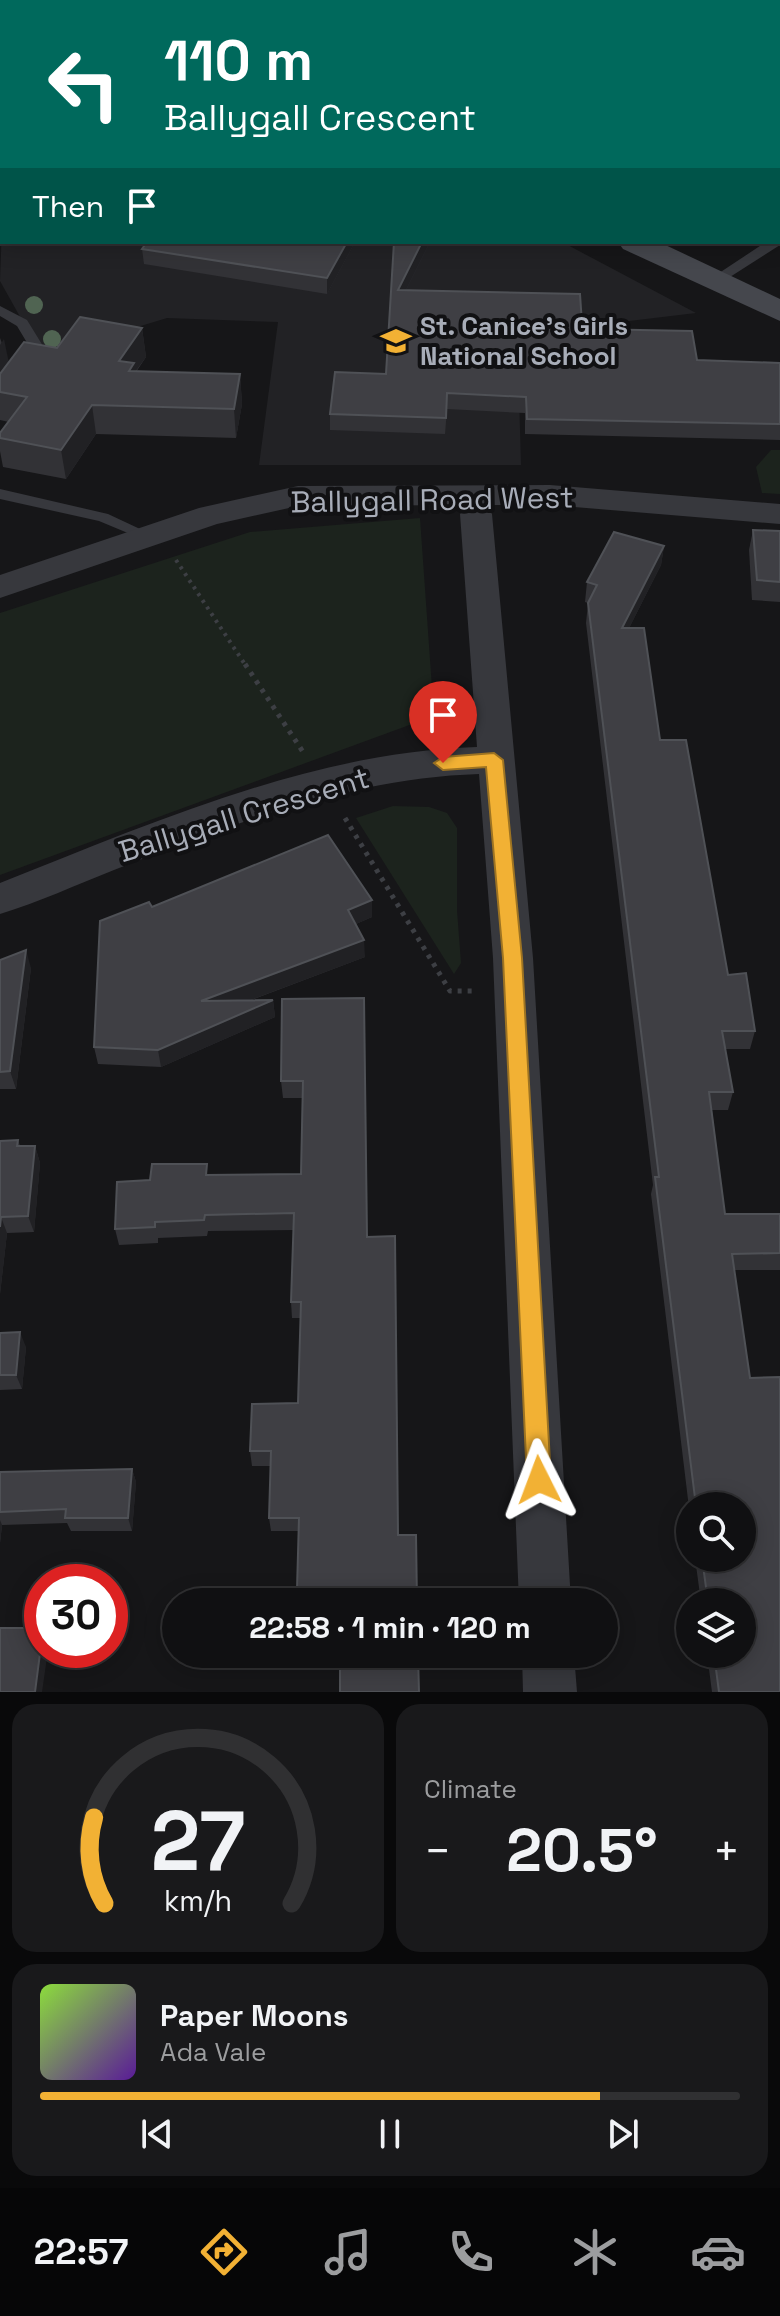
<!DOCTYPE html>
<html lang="en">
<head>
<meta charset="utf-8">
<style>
  body { margin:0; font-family:"Space Grotesk",sans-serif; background:#19191b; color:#f1f3f6; height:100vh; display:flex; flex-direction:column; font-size:30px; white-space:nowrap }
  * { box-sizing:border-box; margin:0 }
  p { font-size:26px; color:#9c9d9f }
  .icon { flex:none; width:44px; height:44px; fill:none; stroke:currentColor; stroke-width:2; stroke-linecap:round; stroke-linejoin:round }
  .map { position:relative; height:1692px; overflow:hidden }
  .panel { display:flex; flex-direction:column; gap:12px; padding:12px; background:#09090a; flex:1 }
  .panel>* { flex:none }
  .banner { position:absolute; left:0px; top:0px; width:780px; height:244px; box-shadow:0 4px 20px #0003,0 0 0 2px #303032; background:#00695c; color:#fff; overflow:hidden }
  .tools { position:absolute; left:676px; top:1492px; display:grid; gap:16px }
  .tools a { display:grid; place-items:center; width:80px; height:80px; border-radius:50%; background:#101012; box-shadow:0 4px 20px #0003,0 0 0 2px #303032; font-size:40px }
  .speed { position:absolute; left:24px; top:1564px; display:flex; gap:16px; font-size:40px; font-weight:700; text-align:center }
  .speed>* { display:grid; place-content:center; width:104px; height:104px; border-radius:50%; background:#101012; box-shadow:0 4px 20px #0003,0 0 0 2px #303032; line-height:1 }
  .speed .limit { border:12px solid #d22; background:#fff; color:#111 }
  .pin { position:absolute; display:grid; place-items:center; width:68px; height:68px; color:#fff; margin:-82px -34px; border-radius:50% 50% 50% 0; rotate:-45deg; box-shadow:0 0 8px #0007 }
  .pin .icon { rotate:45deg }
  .me { position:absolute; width:88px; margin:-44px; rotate:357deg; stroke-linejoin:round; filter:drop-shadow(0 0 6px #0008) }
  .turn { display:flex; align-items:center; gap:28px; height:168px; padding:0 32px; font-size:36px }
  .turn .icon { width:104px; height:104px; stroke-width:2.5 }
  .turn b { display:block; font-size:56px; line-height:68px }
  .then { display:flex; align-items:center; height:76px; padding:0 32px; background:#0003; gap:16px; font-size:30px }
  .big { font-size:60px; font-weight:700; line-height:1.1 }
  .panel .card { flex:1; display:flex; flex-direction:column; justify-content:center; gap:12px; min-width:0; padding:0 28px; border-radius:24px; background:#19191b }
  .panel .dial { align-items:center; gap:0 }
  .dial svg { height:208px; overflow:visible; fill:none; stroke:#303032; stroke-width:7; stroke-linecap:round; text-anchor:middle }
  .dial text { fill:#f1f3f6; stroke:none }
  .song { display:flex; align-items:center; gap:24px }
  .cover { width:96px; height:96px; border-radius:12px; background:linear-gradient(135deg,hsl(90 70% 55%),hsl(270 70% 35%)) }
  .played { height:8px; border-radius:4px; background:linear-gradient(90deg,#f2b134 80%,#303032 80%) }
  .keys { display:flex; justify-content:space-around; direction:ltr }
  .heat { display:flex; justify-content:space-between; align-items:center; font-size:44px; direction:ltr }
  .panel .tiles { flex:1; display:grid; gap:12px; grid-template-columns:1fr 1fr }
  .card:last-child { grid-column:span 2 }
  .trip { position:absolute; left:162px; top:1588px; width:456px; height:80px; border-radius:40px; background:#101012; box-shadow:0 4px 20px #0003,0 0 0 2px #303032; font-weight:700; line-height:80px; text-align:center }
  .tab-bar { display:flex; height:128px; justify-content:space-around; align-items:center; background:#060607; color:#9c9d9f }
  .tab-bar .icon { width:56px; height:56px }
  .tab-bar .on { color:#f2b134 }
  .tab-bar b { font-size:36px; color:#f1f3f6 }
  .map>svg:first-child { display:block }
  .built { fill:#222225 }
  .green { fill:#1c231d }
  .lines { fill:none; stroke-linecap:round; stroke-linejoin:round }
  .path-far1 { stroke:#3d3f44; stroke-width:4; stroke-dasharray:3 5; stroke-linecap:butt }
  .path { stroke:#3d3f44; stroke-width:5; stroke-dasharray:4 6; stroke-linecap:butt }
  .service { fill:#37383d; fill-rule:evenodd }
  .minor { fill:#37383d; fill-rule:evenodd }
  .secondary { fill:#45474d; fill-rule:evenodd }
  .tree { fill:#506452 }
  .wall { fill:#323236 }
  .shaded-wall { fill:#212124 }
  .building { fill:#3f3f44; stroke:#4f5156; stroke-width:2 }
  .route { fill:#f2b134; stroke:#9d7322; stroke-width:2 }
  .labels { text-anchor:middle; stroke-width:8; stroke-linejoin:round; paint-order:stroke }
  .far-poi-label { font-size:26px; font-weight:bold; fill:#a8adb8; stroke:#111113; text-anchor:start }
  .street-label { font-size:30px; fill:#a8adb8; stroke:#111113 }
</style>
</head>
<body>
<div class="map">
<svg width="780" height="1692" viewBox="0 0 780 1692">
  <rect width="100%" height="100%" fill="#161618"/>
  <g class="built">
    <path d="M266 0H769L771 2H270Z"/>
    <path d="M2 224V242H562L696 313 579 327 517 326 521 465H259L278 322 167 318 42 356 0 281Z"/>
  </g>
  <g class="green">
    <path d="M771 450H780V494L762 493 756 467Z"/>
    <path d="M420 518 434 716 0 875V613L250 532Z"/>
    <path d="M393 806 429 807 447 813 457 828V910L461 963 454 974 356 818Z"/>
  </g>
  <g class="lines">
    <path class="path-far1" d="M176 560 246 666"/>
    <g class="path">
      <path d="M245 664 303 752"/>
      <path d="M345 818 450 991H473"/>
    </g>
    <g class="service">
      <path d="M502 0H513L514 2H503Z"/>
      <path d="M778 176 780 177V185L778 184Z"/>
      <path d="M778 239 780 245 719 284 707 281 766 242H778Z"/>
      <path d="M0 306 27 320 43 346 5 401 0 402V388L29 346 17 326 0 316Z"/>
      <path d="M0 489 108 514 155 536 147 541 99 521 0 499Z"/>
    </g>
    <g class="minor">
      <path d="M550 485 780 504V524L550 505H482L487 507 492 514 533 958 571 1602H519L493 958 479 774C353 778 231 824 114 870 76 885 39 902 0 914V883C152 823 312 752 477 747L460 514 470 505 298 506 217 524 0 598V575L199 508 298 486Z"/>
      <path d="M522 1654H574L577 1692H523Z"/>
    </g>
    <g class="secondary">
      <path d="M192 0H220L221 2H193Z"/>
      <path d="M618 242H659L780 299V321L623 249Z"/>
    </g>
  </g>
  <g class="tree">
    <circle cx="34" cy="305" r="9"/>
    <circle cx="52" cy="339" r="9"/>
  </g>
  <g class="wall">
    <path d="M0 0H175L179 2H2V40L0 41Z"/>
    <path d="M303 0H481L483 2H307Z"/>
    <path d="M147 242H355L327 294 144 264 142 249Z"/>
    <path d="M394 242H430L406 290 582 324 588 329 697 360 780 363V440L525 434V413L447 409 445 434 330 430V414L386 374Z"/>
    <path d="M142 328 146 357 136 372 240 374 242 404 236 438 96 434 66 479 3 467 0 451V433L9 422 0 420V338L9 363 57 348Z"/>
    <path d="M753 530 780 531V602L752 600 749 550Z"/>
    <path d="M664 546 661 565 629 628 728 975 755 1031 750 1049H725L733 1092 728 1110H712L725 1214H780V1270H734L780 1692H712L707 1654H742V1602H701L695 1558H742V1506H690V1516L651 1194 653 1185 586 623 588 603 585 602 587 582Z"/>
    <path d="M372 900V917L356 924 365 957 249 1001 273 1000 275 1017 161 1067 98 1064 94 1047 152 907Z"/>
    <path d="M0 960 31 968 16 1089H0Z"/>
    <path d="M364 998 297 1589 299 1531H271L269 1518 271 1466H252L250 1451 298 1403 301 1318H292L291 1302 294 1230 208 1231 207 1236 158 1238V1243L119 1245 115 1229 208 1175 301 1174 302 1098H283L281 1081Z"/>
    <path d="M18 1140 20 1146H35L40 1163 34 1232 7 1233 0 1294V1141Z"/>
    <path d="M0 1333 26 1347 22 1389 0 1390Z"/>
    <path d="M132 1469 136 1482 132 1531H71L67 1523 2 1525 0 1543V1472Z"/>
  </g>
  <g class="shaded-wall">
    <path d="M47 0H85V2H40Z"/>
    <path d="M392 0H409V2H389Z"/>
    <rect x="418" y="0" width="13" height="2"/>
    <path d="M2 14V40L0 41V15Z"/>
    <path d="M780 117V158L778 163V118Z"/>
    <path d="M2 156V185L0 186V158Z"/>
    <path d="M347 242H355L327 294V278Z"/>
    <path d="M422 242H430L398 306V290Z"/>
    <path d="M142 328 146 357 135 372 138 393 119 361Z"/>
    <path d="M4 339 10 368 0 383V345Z"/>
    <path d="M240 374 242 404 236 438 234 409Z"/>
    <path d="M92 405 96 434 66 479 61 450Z"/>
    <path d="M664 546 661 565 619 648 622 628Z"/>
    <path d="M372 900V917L349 927 348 910Z"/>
    <path d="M364 940 365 957 203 1018 201 1001Z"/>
    <path d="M26 950 31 968 16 1089 10 1071Z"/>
    <path d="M273 1000 275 1017 161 1067 158 1050Z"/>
    <path d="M35 1146 40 1163 34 1232 28 1216Z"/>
    <path d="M1 1217 7 1233 0 1294V1227Z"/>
    <path d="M20 1332 26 1347 22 1389 16 1375Z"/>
    <path d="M132 1469 136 1482 132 1531 128 1518Z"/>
    <path d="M0 1520 2 1525 0 1543Z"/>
    <path d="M42 1638V1650H48L42 1692H35Z"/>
  </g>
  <g class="building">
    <path d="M0 0H47L40 2H2V14L0 15Z"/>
    <path d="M102 0H175L179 2H105Z"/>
    <path d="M337 0H353L349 2H342Z"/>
    <path d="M450 0H481L483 2H454Z"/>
    <path d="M0 98 2 108V156L0 158Z"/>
    <path d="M778 104 780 105V117L778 118Z"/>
    <path d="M147 242H347L327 278 142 249Z"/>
    <path d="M394 242H422L398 290 580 294 582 324H588V329L692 331 697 360 780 363V424L527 419 526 397 447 393 446 418 330 414 335 372 386 374Z"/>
    <path d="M80 317 142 328 119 361 134 363 129 371 240 374 234 409 92 405 61 450 0 438V433L27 397 0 392V374L24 342 57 348Z"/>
    <path d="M753 530 780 531V582L757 580Z"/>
    <path d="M614 532 664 546 622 628H644L660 740H686L728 975 746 973 755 1031H722L733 1092H709L725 1214H780V1253L732 1254 750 1378 780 1377V1692H719L714 1654H742V1602H708L702 1558H742V1506H696L655 1177H659L588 603 597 585 587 582Z"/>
    <path d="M328 835 372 900 348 910 364 940 201 1001 273 1000 158 1050 94 1047 100 921 149 902 152 907Z"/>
    <path d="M26 950 10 1071 0 1072V960Z"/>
    <path d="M364 998 367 1237 395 1236 398 1535H416L417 1602H228L229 1589H297L299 1518H269L271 1451H250L252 1404 298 1403 301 1302H291L294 1213 205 1215 204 1220 155 1222V1227L115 1229 117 1182 150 1180 152 1164H207L206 1175 301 1174 303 1081H281L282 999Z"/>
    <path d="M18 1140 17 1146H35L28 1216 1 1217 0 1227V1141Z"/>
    <path d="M20 1332 16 1375H0V1333Z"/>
    <path d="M132 1469 128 1518H65L66 1509 0 1512V1472Z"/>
    <path d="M0 1628H42V1638L35 1692H0Z"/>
    <path d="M340 1654H418L419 1692H340Z"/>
  </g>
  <path class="route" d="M494 753 503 760 522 958 551 1480 547 1488 539 1492 531 1488 527 1480 503 958 486 767 443 770 434 763 443 757Z"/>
  <defs>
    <g id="school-bare" transform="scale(2.4)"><path d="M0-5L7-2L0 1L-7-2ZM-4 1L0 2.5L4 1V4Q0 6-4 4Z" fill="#f2b134" stroke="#111113" stroke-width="2.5" paint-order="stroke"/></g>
  </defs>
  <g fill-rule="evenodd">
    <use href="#school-bare" x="396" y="341"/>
  </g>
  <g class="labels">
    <g class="far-poi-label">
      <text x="420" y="335">St. Canice's Girls<tspan x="420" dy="30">National School</tspan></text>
    </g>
    <g class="street-label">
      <text transform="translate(432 500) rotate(-1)" y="10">Ballygall Road West</text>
      <text transform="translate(244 815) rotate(-17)" y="10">Ballygall Crescent</text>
    </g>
  </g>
</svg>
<div class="tools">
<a><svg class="icon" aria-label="search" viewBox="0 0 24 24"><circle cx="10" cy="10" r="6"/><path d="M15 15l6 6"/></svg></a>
<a><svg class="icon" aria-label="layers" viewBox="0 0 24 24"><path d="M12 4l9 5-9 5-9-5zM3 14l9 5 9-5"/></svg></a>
</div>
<div class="speed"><div class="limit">30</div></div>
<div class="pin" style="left:443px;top:763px;background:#d93025"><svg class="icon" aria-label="arrive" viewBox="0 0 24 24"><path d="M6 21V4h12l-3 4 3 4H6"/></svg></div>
<svg class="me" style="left:539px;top:1480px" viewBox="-20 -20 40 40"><path d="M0-17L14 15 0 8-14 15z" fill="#f2b134" stroke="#fff" stroke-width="4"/></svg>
<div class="trip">22:58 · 1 min · 120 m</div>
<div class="banner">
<div class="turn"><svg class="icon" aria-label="left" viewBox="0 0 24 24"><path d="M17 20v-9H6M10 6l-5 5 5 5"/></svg><div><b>110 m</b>Ballygall Crescent</div></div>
<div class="then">Then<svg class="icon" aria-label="arrive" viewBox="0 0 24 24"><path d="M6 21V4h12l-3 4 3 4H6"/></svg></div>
</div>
</div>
<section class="panel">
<div class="tiles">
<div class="card dial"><svg viewBox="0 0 100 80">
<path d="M14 69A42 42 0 1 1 86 69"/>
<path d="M14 69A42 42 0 0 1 10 36" stroke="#f2b134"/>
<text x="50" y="56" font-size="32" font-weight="700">27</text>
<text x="50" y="72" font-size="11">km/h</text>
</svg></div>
<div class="card"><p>Climate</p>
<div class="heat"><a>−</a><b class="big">20.5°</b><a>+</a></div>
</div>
<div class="card">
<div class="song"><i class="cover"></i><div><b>Paper Moons</b><p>Ada Vale</p></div></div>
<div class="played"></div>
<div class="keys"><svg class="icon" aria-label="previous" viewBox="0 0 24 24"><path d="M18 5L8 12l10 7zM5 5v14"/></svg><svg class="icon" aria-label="pause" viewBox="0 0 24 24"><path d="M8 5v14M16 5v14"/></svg><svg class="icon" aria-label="next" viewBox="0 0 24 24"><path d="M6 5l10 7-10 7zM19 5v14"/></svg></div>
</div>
</div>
</section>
<nav class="tab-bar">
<b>22:57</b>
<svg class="icon on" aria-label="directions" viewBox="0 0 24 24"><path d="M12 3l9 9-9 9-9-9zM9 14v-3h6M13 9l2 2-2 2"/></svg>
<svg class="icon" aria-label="music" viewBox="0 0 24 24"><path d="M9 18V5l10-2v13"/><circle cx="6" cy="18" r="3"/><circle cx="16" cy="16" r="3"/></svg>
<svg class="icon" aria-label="phone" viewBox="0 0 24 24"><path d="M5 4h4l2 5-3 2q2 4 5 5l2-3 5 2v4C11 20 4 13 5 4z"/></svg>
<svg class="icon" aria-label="climate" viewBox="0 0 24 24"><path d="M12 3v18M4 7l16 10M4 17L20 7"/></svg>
<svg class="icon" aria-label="car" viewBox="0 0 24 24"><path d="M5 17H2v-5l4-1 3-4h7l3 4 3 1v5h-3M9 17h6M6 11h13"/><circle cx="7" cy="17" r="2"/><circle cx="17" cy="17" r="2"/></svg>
</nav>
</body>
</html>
